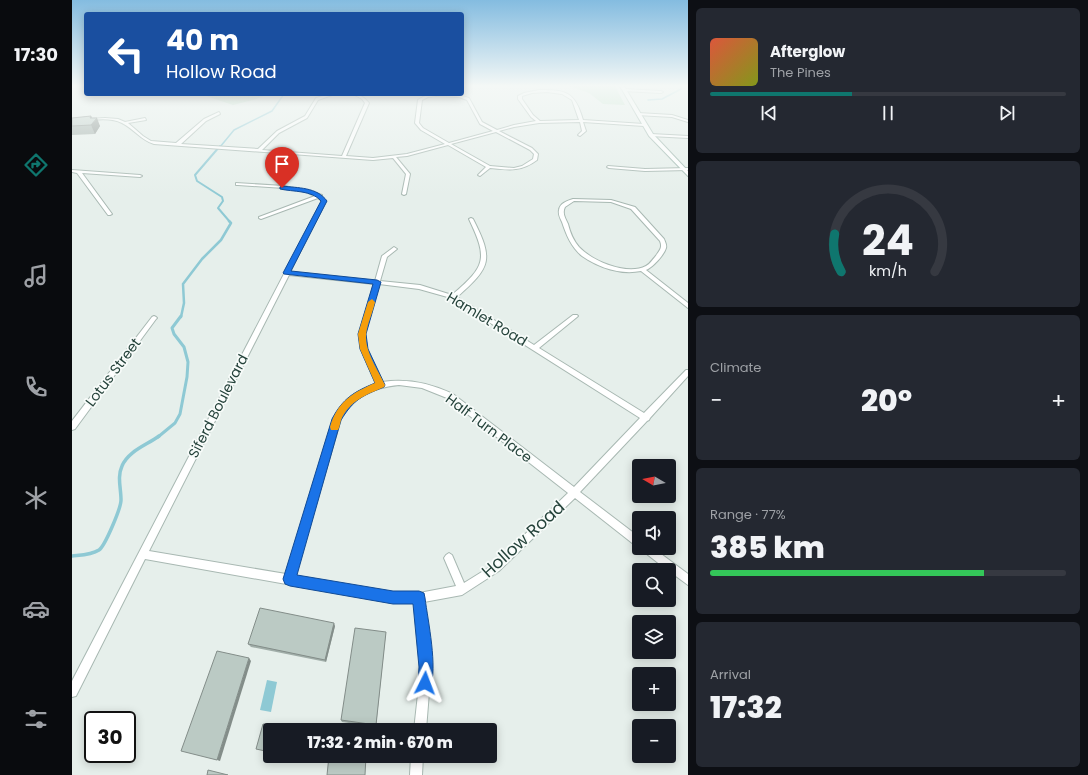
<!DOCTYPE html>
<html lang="en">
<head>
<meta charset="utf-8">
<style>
  body { margin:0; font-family:Poppins,sans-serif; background:#242831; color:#f1f3f6; height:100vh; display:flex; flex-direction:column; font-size:15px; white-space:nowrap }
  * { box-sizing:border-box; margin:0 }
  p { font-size:13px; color:#9ea1a6 }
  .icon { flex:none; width:22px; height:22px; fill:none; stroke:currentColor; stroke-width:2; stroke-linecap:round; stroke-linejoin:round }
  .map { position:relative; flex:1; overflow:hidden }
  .panel { display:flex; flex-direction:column; gap:8px; padding:8px; background:#0d0f14; width:400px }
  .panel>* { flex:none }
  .hud { position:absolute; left:12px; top:12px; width:380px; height:84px; border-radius:4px; box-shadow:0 2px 10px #0003; background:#1a4fa0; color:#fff; overflow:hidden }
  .needle { width:26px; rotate:280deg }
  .fabs { position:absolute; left:560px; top:459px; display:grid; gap:8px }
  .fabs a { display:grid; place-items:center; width:44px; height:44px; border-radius:4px; background:#171b24; box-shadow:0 2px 10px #0003; font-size:20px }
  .speed { position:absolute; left:12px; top:711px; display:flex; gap:8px; font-size:20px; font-weight:700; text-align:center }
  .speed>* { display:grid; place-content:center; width:52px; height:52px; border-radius:50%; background:#171b24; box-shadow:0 2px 10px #0003; line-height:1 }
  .speed .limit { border:2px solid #111; border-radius:6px; background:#fff; color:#111 }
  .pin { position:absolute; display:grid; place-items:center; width:34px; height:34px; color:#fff; margin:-41px -17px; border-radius:50% 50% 50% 0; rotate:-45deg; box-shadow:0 0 4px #0007 }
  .pin .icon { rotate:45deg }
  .me { position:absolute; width:44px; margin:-22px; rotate:3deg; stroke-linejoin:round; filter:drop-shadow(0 0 3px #0008) }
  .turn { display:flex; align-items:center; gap:14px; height:84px; padding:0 16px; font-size:18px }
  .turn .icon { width:52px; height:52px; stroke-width:2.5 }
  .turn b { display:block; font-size:28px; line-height:34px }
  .big { font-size:30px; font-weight:800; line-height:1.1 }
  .panel .widget { flex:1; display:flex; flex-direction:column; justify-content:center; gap:6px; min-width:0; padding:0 14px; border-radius:6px; background:#242831 }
  .panel .dial { align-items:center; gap:0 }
  .dial svg { height:104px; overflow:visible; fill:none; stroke:#363941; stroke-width:7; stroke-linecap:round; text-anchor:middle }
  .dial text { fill:#f1f3f6; stroke:none }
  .song { display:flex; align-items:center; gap:12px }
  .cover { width:48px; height:48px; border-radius:6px; background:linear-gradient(135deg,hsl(10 70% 55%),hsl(70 70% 35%)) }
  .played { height:4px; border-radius:2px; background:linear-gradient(90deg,#0f766e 40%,#363941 40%) }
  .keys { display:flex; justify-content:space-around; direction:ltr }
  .heat { display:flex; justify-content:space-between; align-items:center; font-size:22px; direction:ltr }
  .charge { height:6px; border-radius:3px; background:linear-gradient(90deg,#34c759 77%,#363941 0) }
  .trip { position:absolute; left:191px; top:723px; width:234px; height:40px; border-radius:4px; background:#171b24; box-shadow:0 2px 10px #0003; font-weight:800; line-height:40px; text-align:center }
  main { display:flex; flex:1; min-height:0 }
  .tabs { display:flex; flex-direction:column; width:72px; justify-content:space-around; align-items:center; background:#090b0e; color:#9ea1a6 }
  .tabs .icon { width:28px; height:28px }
  .tabs .current { color:#0f766e }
  .tabs b { font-size:18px; color:#f1f3f6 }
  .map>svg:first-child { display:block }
  .green { fill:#bfe0c8 }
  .water { fill:#8ec9d4 }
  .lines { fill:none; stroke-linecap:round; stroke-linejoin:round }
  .stream-far4 { stroke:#8ec9d4; stroke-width:1.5 }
  .stream-far3 { stroke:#8ec9d4; stroke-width:2 }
  .stream-far2 { stroke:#8ec9d4; stroke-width:2.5 }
  .stream-far1 { stroke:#8ec9d4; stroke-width:3 }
  .stream { stroke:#8ec9d4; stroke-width:3.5 }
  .minor-casing { stroke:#a8b8b2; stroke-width:2 }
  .secondary-casing { stroke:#a4bbb3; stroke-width:2 }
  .minor { fill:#fff; fill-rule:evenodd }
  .secondary { fill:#fff; fill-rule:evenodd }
  .wall { fill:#a1aea9 }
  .shaded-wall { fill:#838d89 }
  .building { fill:#bbcac4; stroke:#838d89 }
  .route { fill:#1a73e8; stroke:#114b97 }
  .slow { fill:#f59e0b }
  .labels { text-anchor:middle; stroke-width:3.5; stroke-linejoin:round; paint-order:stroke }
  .street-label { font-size:14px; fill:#24423a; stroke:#f7fbf9 }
  .near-street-label { font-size:17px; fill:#24423a; stroke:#f7fbf9 }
</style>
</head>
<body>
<main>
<nav class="tabs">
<b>17:30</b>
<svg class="icon current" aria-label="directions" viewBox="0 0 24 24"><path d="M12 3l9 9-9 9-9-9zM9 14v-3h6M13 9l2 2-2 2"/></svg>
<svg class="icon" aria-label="music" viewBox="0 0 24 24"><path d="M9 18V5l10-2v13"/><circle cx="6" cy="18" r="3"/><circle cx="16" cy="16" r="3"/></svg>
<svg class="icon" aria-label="phone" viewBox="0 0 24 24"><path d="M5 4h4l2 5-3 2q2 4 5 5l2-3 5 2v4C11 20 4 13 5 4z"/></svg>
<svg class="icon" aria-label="climate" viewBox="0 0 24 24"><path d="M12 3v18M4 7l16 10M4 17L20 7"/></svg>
<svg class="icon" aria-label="car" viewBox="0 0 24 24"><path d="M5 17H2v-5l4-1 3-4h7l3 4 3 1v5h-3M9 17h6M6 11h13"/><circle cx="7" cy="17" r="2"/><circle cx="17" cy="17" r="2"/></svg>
<svg class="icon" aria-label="filters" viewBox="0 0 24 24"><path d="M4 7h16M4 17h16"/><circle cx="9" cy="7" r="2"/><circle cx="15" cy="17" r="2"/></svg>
</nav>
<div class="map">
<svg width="616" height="775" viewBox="0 0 616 775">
  <rect width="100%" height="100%" fill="#e6efeb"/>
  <g class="green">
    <path d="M497 86H543L553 105 531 104 517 93Z"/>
    <path d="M128 94H197L181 100 161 105Z"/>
  </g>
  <path class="water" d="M195 680 205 682 199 712 188 710Z"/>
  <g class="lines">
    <g class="stream-far4">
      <path d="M576 100 590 99 609 89V86"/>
      <path d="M148 147 162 130 200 111 212 94"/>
    </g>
    <path class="stream-far3" d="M148 146 123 175 125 181 150 197 151 201 146 208 158 222"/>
    <path class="stream-far2" d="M109 317 112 303 111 284 130 259 149 240 159 223 157 221"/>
    <path class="stream-far1" d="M86 437 103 423 108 414 115 377 116 362 112 347 102 334 100 328 109 316"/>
    <path class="stream" d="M0 556C9 555 19 555 27 550 33 546 49 508 49 500 49 488 45 477 50 466 56 451 75 445 87 436"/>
    <g class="minor-casing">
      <g id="minor">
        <path d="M552 89 589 91 591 92 589 93 551 91Z"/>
        <path d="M467 90C495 90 503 92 511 120L572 124 574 125 572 126 511 122 514 131 508 136 506 135 510 131 508 122 467 123 442 127 427 131 460 148 466 154 465 160C449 172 437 170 418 168L408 176 406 175 414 167 376 145 335 156 324 157 338 174 334 194 332 195 330 194 334 174 321 158 301 160 82 144C69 140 62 129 50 123 36 116 15 121 0 122V120L33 118 46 119 53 122 73 118 74 120 56 123 71 136 79 141 104 143 132 119 147 112 148 114 134 121 109 144 186 149 205 131 233 116 244 98 258 94H263L246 100 235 118 207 133 190 150 270 156 293 103 290 99 281 94C288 94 293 98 297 103L274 156 301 158 335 154 373 144 349 130 343 123 346 100C360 90 382 93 397 98L410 122 425 130 442 125 464 121 459 117 446 99V96L452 93ZM475 92 490 94 500 100 507 120 468 121 461 115 450 99V96L460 93ZM364 96 387 97 395 100 408 124 421 131 377 143 351 128 347 123 350 100 356 97ZM424 132 458 150 462 154 461 159 450 166 442 168 418 166 379 144Z"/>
        <path d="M566 113 600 115 616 120V122L600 117 565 115Z"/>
        <path d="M579 134 616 136V138L578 136 577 135Z"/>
        <path d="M536 166 573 169 616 168V170L573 171 537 168 535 167Z"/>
        <path d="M0 170 68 175 70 176 68 177 10 173 40 214 38 215H36L5 173 0 172Z"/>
        <path d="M164 183 212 186 237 191 250 195V197L254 201 218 272 303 281 310 256 322 247 325 249 315 257 308 281 348 285 380 295C414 266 416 259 397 219L399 218 401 219C422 260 419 267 385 297L462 345 501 315H505L506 316 505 317 467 348 572 413 614 370H616V376L578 418 577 420 575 421 508 492 567 537V547L564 546 503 498 427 571 390 595 352 602 359 667 354 730H342L349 667 343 603H321L73 559 4 696 0 697V681L250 201 246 198 189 219 187 218V217L243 196 234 192 212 188 166 185H164ZM217 275 302 284 287 334 289 349 304 384C284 390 271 401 261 419L214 574 77 551ZM307 284 347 289 379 298 568 418 502 487 381 394C358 383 336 378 310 382L295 349 293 334ZM327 385 350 388 375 398 496 493 421 565 392 583 380 555 377 553 374 555 372 558 384 586 347 593H321L223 576 269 419C282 395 300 388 327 385Z"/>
        <path d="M501 199 539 200 563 207 592 239C593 242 595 245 594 248 592 255 581 267 574 270L616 303V308L569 271C549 275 527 268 510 256 499 247 494 234 490 222 488 218 486 214 487 210 488 203 495 201 501 199ZM502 201 539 202 559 209 588 241C591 248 587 251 583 257 580 260 578 264 574 266 555 276 520 261 507 247 501 240 498 232 496 224 493 218 490 213 493 207Z"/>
        <path d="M82 316 84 317 85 318 84 319 3 429 0 430V421L80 317Z"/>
        <path d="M569 548H581L616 574V585L597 571V570H595L571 551Z"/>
        <path d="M339 756H351L350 775H338Z"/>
      </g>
    </g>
    <g class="secondary-casing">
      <path id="secondary" d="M548 86H552L581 134 616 171V176L577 136Z"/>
    </g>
    <use href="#minor" class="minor"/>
    <use href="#secondary" class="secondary"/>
  </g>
  <g class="wall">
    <path d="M19 116 20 118 28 126 23 134 0 135V118Z"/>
    <path d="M263 626 254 662 179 647 176 644Z"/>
    <path d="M314 632 304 727 270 722 269 720Z"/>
  </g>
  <g class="shaded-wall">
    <path d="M19 116 22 122 25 118 28 126 23 134 19 125 18 118Z"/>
    <path d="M262 623 263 626 254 662 253 660Z"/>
    <path d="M177 658 179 661 148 761 145 760Z"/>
  </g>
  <g class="building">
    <path d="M19 116 18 118H25L19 125 0 126V118Z"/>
    <path d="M188 608 262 623 253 660 176 644Z"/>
    <path d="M283 628 314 632 304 725 269 720Z"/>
    <path d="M145 651 177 658 145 760 109 751Z"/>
    <path d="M191 724 213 728V730H198V752L184 749Z"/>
    <path d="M257 756H294L293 775H255Z"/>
    <path d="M136 770 156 775H135Z"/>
  </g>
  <linearGradient id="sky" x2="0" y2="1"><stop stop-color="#84bce0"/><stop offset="0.44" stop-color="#f4f8f6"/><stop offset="1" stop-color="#f4f8f6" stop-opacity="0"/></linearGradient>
  <rect width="616" height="195" fill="url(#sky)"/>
  <path class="route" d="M210 186C226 188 245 187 255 201L219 271 305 280 309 282 294 334 296 349 313 385 312 387C290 396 282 399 269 420L225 575 321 591H347L352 593 353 598C356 621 366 668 358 688L353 690 348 688 346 683 347 667 341 604H321L218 586 213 584 211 579 260 419C271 398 282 392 303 383L288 349 286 334 301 284 212 274 211 273 249 201C240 190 221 192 208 189V187Z"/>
  <path class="slow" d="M300 299 303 302C301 312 295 324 294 335 293 352 306 370 313 385L312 387C294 395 277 401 269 420 268 423 268 426 266 430H259L258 427C265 402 280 393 303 383L288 349 287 342 286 334 296 302Z"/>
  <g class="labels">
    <g class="street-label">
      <text transform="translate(415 319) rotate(31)" y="5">Hamlet Road</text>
      <text transform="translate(41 372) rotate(-53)" y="5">Lotus Street</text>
      <text transform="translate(146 406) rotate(-63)" y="5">Siferd Boulevard</text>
      <text transform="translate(417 428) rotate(37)" y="5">Half Turn Place</text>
    </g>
    <g class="near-street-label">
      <text transform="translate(451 539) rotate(-42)" y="6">Hollow Road</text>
    </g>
  </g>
</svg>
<div class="fabs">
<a><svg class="needle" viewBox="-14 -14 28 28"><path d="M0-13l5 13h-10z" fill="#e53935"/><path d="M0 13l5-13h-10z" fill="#9ea1a6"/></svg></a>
<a><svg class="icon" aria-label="sound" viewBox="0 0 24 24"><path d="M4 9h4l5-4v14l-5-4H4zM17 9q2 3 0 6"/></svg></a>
<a><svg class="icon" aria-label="search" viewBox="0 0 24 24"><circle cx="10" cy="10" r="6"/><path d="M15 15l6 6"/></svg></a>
<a><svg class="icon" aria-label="layers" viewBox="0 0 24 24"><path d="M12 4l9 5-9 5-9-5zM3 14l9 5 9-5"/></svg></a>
<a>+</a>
<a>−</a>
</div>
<div class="speed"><div class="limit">30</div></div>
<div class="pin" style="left:210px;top:188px;background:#d93025"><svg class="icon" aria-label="arrive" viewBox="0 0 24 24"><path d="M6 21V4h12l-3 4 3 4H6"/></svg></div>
<svg class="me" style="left:353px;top:683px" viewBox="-20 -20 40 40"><path d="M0-17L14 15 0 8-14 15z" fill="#1a73e8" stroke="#fff" stroke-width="4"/></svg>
<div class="trip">17:32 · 2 min · 670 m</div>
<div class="hud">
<div class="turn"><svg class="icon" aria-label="left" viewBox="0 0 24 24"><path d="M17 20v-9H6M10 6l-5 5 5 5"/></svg><div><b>40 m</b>Hollow Road</div></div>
</div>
</div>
<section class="panel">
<div class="widget">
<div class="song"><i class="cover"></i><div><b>Afterglow</b><p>The Pines</p></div></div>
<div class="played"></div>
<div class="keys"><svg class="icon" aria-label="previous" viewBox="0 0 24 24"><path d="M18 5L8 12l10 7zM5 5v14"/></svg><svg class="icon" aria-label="pause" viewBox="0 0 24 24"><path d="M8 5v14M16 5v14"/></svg><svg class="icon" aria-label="next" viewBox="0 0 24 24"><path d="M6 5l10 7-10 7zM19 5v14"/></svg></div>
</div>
<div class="widget dial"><svg viewBox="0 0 100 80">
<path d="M14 69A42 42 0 1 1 86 69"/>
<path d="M14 69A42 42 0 0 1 9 40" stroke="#0f766e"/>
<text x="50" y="56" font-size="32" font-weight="700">24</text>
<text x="50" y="72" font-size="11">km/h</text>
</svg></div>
<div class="widget"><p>Climate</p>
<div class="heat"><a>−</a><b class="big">20°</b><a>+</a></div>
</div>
<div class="widget"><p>Range · 77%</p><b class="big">385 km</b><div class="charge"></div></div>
<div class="widget"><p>Arrival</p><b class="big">17:32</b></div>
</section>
</main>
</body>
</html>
